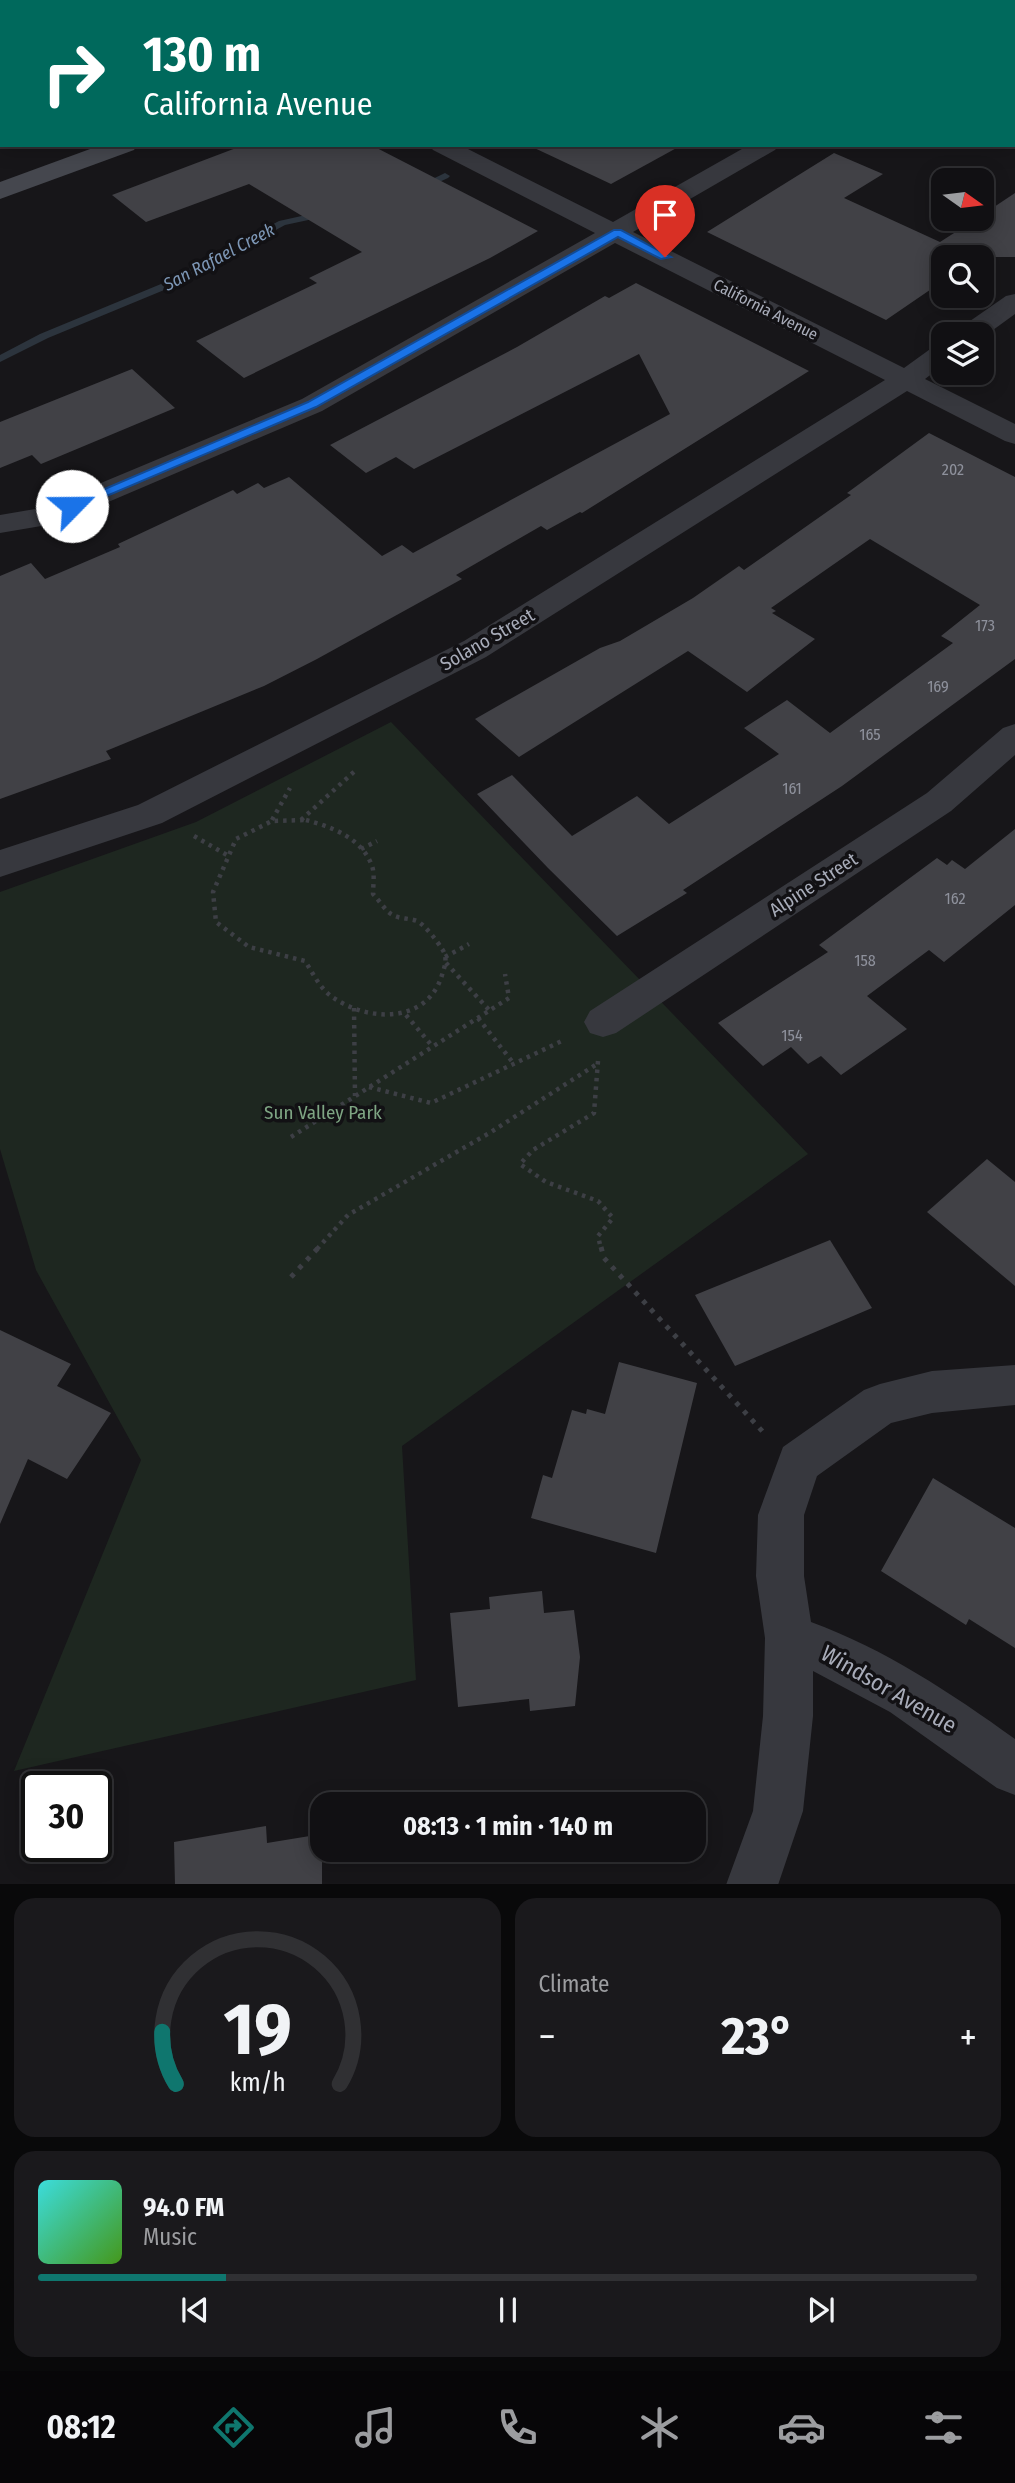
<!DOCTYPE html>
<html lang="en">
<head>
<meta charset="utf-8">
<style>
  body { margin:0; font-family:"Fira Sans Condensed",sans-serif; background:#1a191c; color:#f1f3f6; height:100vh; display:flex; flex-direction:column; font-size:26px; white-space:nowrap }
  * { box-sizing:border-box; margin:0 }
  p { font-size:23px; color:#9c9da0 }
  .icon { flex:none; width:38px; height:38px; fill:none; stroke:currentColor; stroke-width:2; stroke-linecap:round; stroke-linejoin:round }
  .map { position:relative; height:1884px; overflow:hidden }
  .details { display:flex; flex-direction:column; gap:14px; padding:14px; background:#09090a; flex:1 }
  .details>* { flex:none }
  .hud { position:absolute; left:0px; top:0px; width:1015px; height:147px; box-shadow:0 4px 18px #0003,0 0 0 2px #303033; background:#00695c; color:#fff; overflow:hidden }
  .needle { width:46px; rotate:104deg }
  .tools { position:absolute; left:931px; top:168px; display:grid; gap:14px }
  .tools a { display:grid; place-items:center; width:63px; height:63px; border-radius:14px; background:#111013; box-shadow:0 4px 18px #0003,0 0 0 2px #303033; font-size:35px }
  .speed { position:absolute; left:21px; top:1771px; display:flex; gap:14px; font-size:35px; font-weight:700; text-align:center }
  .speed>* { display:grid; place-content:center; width:91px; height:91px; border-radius:50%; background:#111013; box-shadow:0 4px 18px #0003,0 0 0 2px #303033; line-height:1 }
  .speed .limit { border:4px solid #111; border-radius:10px; background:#fff; color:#111 }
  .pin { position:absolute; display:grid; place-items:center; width:60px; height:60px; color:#fff; margin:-72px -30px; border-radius:50% 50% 50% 0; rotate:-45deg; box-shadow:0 0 7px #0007 }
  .pin .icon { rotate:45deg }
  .me { position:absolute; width:77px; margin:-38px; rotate:67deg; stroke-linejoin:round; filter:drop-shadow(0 0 5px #0008) }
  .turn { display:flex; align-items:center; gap:24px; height:147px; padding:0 28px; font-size:32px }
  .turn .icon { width:91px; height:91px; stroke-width:2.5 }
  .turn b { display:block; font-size:49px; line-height:60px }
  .big { font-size:52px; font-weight:700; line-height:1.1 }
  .details .widget { flex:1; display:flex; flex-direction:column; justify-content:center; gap:10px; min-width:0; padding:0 24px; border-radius:21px; background:#1a191c }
  .details .dial { align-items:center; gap:0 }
  .dial svg { height:182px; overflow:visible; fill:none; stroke:#303033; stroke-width:7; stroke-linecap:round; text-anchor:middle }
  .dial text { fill:#f1f3f6; stroke:none }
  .song { display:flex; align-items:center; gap:21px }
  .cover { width:84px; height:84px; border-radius:10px; background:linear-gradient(135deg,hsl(180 70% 55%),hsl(100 70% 35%)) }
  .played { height:7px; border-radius:4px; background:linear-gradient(90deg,#0f766e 20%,#303033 20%) }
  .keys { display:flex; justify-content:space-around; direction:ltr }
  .heat { display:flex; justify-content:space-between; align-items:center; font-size:38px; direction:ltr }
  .details .tiles { flex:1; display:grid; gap:14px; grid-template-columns:1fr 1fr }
  .widget:last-child { grid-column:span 2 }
  .trip { position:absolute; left:310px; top:1792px; width:396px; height:70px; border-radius:21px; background:#111013; box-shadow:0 4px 18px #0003,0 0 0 2px #303033; font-weight:700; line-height:70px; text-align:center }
  .dock { display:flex; height:112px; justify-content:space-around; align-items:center; background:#070608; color:#9c9da0 }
  .dock .icon { width:49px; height:49px }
  .dock .on { color:#0f766e }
  .dock b { font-size:32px; color:#f1f3f6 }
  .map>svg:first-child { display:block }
  .green { fill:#1e2720 }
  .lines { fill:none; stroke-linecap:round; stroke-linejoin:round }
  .stream { fill:#2c343d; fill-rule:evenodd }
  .building { fill:#414146 }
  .path-far1 { stroke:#3d3f45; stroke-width:4.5; stroke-dasharray:3.5 5; stroke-linecap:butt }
  .path { stroke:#3d3f45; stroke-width:5; stroke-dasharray:4.5 7; stroke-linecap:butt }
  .street { fill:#37383e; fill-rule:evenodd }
  .secondary { fill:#45474e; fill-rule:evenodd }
  .route { fill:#1a73e8; stroke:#114b97; stroke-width:2 }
  .labels { text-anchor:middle; stroke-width:7; stroke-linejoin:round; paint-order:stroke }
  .far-street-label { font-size:16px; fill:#a8acb9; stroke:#121114 }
  .number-label { font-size:16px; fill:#8e919c }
  .far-water-label { font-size:18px; font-style:italic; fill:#7d97b6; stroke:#121114 }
  .street-label { font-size:19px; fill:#a8acb9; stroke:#121114 }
  .park-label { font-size:19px; fill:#7ea583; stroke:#121114 }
  .near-street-label { font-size:23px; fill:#a8acb9; stroke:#121114 }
</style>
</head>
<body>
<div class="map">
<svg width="1015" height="1885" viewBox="0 0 1015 1885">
  <rect width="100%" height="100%" fill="#171619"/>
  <path class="green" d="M391 722 808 1154 402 1446 416 1680 14 1771 141 1460 36 1270 0 1149V892L196 822Z"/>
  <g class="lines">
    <g class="stream">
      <path d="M789 0H799L788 2Z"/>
      <path d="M445 173 450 176 448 178 424 189 416 187Z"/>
      <path d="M324 211 329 214 327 216 285 225 169 288 48 338 0 362V355L40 334 161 284 279 221Z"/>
    </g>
  </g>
  <g class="building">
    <path d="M244 145H371L538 231 490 258 244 378 196 341 317 283 309 278 362 252 249 184 146 222 112 195Z"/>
    <path d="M528 145H682L611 184Z"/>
    <path d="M834 153 883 174 844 198 940 242 976 219H982V215L1015 193V257H943V281L886 320 707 232Z"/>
    <path d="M636 283 809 371 582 513 580 512 547 530 541 526 456 575 462 579 317 659 264 686 106 751 111 759 0 799V576L31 563 45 579 120 547 118 544 233 490 237 494 258 483 264 488 289 477 382 556 402 545 413 553 670 414 639 354 414 469 396 457 366 473 330 445 517 347 605 296 609 298Z"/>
    <path d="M132 369 175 408 41 464 32 455 0 468V422Z"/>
    <path d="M929 433 1015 477V659L842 786 683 890 687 893 617 936 548 868 477 794 512 775 572 836 637 796 669 824 779 754 744 728 787 700 830 733 953 643 941 636 980 605 870 539 771 608 776 611 772 613 815 639 747 692 688 651 519 757 475 719 600 648 620 641 693 598 739 566 744 570 851 495 847 493Z"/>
    <path d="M1015 829V905L944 962 929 950 867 996 907 1029 841 1075 821 1056 808 1064 791 1047 763 1066 718 1023 828 952 819 945 937 858 947 865 952 860 965 869Z"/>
    <path d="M987 1159 1015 1182V1286L927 1212Z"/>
    <path d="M830 1240 872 1308 735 1366 695 1295Z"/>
    <path d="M0 1330 71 1364 57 1386 111 1413 67 1479 28 1459 0 1524Z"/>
    <path d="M619 1362 697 1383 656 1553 531 1518 543 1475 552 1478 572 1410 586 1414 587 1409 605 1414Z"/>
    <path d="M933 1478 1015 1528V1648L969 1619 966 1625 881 1571Z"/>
    <path d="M542 1591 544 1613 574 1610 580 1657 575 1706 530 1711 529 1699 458 1707 450 1613 490 1609 489 1597Z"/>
    <path d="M266 1826 267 1843 322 1834V1885H175L174 1842Z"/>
  </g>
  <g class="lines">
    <g class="path-far1">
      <path d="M272 820 290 788"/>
      <path d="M301 820 356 770"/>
      <path d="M306 820C332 827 362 838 372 866 375 874 373 886 373 894 379 900 384 909 391 914 398 919 409 918 417 921 425 925 437 941 442 949 448 957 445 966 442 975 427 1025 366 1022 331 996 319 987 313 973 305 961L249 947 216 922 213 892 236 839 272 821Z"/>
      <path d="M194 836 227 855"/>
      <path d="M361 849 377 841"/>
      <path d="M445 957 469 944"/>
      <path d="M446 963 490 1011"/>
      <path d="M354 1008 355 1096"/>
      <path d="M406 1015 433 1047"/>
      <path d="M478 1018 514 1064"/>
      <path d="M598 1061 594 1113 533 1150 520 1164 546 1182 598 1201 613 1218 598 1236 601 1249"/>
      <path d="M369 1087 431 1103 564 1040"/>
      <path d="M291 1137 509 998 505 974"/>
      <path d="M317 1249 348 1215 491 1132 597 1064"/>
    </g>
    <g class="path">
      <path d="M601 1247 604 1258 763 1432"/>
      <path d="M291 1277 319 1247"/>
    </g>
    <g class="street">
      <path d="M1004 0H1015V9L1013 2H1003Z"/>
      <path d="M429 145H460L613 222 749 145H779L775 150 633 232 904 368 933 347 943 345V365L925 379 1015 424V444L1005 441 907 391 486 657 162 823 0 877V850L138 805 464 641 885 380 615 243 322 411 59 523 0 533V515L41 508 302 399 595 233 433 150Z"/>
      <path d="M1015 294V314L982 338V334H957L960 328 1006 296Z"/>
      <path d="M1015 724V755L951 811 616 1033 603 1037 590 1033 584 1022 590 1011 927 793 1003 728Z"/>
      <path d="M1015 1365V1405L932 1413 891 1423 817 1476 804 1515V1576L811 1622C885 1649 951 1693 1015 1739V1795L997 1788 890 1712 813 1671V1716L803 1811 778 1885H726L753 1811 763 1716 765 1638 756 1576 758 1515 783 1447 864 1390 880 1384 932 1371Z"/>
    </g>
    <g class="secondary">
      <path d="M465 0H490L464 2Z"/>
      <path d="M101 145H137L134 150 0 199V182Z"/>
    </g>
  </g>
  <path class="route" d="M614 230H621L671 257 661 259 618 237 316 407 76 509 72 510 65 506 308 402Z"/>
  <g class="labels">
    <g class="far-street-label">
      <text transform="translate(766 309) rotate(27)" y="6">California Avenue</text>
    </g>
    <g class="number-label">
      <text x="953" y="475">202</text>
      <text x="985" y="631">173</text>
      <text x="938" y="692">169</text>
      <text x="870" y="740">165</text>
      <text x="792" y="794">161</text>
      <text x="955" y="904">162</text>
      <text x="865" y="966">158</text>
      <text x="792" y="1041">154</text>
    </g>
    <g class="far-water-label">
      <text transform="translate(219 257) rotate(-28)" y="6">San Rafael Creek</text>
    </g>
    <g class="street-label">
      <text transform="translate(487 639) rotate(-30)" y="7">Solano Street</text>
      <text transform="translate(813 884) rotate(-33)" y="7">Alpine Street</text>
    </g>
    <g class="park-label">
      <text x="323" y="1119">Sun Valley Park</text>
    </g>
    <g class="near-street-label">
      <text transform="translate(889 1689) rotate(30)" y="8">Windsor Avenue</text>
    </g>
  </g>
</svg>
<div class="tools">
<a><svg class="needle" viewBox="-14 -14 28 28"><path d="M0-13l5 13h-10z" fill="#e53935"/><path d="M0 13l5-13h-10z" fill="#9c9da0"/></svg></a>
<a><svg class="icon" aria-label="search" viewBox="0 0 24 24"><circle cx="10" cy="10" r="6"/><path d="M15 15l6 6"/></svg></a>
<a><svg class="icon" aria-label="layers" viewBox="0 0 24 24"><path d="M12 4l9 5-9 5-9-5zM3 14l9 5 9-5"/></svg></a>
</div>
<div class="speed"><div class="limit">30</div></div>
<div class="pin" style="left:665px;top:257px;background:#d93025"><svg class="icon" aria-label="arrive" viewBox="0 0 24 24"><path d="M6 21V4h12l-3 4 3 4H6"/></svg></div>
<svg class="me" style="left:72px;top:506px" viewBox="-20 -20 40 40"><circle r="19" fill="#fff"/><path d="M0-13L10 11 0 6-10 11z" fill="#1a73e8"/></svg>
<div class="trip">08:13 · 1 min · 140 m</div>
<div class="hud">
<div class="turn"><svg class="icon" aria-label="right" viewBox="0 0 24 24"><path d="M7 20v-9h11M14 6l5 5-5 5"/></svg><div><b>130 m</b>California Avenue</div></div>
</div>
</div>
<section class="details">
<div class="tiles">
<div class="widget dial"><svg viewBox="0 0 100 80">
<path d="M14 69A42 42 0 1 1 86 69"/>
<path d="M14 69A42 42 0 0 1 8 46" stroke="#0f766e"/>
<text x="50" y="56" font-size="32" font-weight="700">19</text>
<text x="50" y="72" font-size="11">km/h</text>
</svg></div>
<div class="widget"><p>Climate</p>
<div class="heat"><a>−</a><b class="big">23°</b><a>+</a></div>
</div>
<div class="widget">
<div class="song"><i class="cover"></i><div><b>94.0 FM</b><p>Music</p></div></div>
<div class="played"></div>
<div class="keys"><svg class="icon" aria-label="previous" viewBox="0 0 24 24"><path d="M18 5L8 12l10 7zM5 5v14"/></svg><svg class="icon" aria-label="pause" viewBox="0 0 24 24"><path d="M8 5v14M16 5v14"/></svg><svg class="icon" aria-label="next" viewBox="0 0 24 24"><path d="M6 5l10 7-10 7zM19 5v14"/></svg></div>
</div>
</div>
</section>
<nav class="dock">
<b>08:12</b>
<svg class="icon on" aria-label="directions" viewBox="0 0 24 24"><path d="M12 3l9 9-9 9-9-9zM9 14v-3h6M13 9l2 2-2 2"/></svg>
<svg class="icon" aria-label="music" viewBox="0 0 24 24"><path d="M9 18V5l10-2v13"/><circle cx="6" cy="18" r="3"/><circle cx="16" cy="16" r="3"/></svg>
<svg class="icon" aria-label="phone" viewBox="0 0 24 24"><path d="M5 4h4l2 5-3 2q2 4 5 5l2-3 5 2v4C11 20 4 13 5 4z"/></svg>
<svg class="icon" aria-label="climate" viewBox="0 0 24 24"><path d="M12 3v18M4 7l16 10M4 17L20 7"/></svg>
<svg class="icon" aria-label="car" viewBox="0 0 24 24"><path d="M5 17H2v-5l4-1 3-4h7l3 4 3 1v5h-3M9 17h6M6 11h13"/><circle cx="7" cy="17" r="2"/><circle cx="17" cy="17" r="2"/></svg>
<svg class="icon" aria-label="filters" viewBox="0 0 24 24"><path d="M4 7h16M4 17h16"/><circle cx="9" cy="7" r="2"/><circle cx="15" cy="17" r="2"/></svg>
</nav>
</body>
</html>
